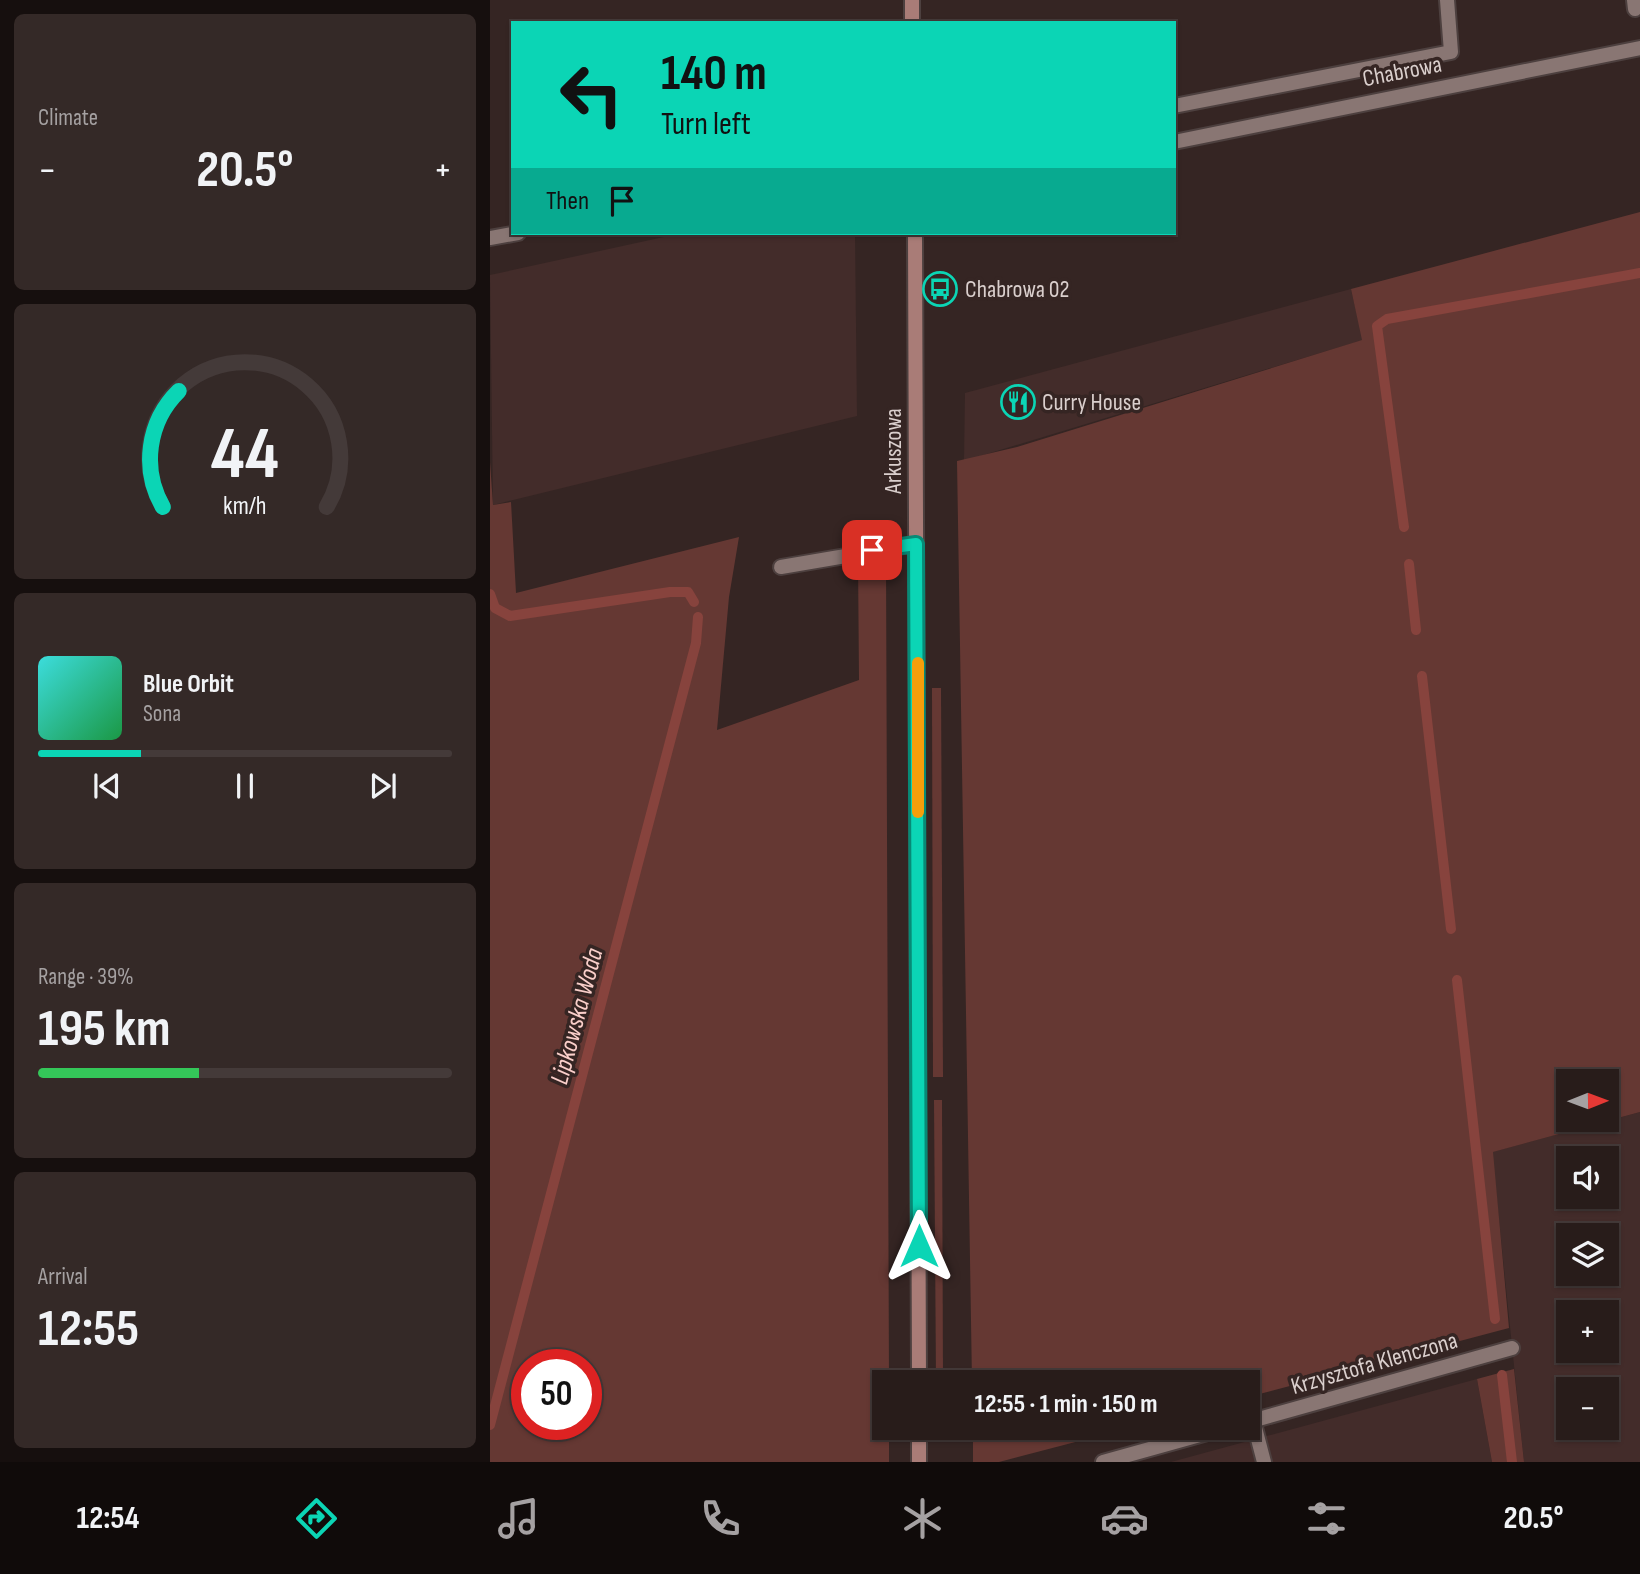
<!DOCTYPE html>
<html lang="en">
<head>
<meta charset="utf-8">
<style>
  body { margin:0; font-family:"Sofia Sans Condensed",sans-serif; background:#342927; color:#f1f3f6; height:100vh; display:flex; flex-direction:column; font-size:26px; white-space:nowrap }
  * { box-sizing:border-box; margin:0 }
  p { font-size:23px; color:#a5a1a2 }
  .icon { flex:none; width:38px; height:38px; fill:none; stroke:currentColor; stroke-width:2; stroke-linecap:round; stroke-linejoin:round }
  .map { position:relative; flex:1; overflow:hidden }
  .sheet { display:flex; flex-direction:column; gap:14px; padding:14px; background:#160f0e; width:490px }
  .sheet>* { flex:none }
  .hud { position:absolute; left:21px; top:21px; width:665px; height:214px; border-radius:0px; box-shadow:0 2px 5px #0004,0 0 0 2px #443a39; background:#0bd5b5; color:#111; overflow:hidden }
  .needle { width:46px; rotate:89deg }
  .buttons { position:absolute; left:1066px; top:1069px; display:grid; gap:14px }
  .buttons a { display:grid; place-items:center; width:63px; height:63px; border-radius:0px; background:#281c1a; box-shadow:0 2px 5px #0004,0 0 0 2px #443a39; font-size:35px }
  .speed { position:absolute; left:21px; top:1349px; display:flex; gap:14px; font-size:35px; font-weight:700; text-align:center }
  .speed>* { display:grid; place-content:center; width:91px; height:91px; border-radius:50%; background:#281c1a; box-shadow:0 2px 5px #0004,0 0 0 2px #443a39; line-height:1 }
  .speed .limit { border:10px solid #d22; background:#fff; color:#111 }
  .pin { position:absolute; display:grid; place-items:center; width:60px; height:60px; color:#fff; margin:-30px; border-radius:14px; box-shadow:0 4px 10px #0006 }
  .me { position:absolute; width:77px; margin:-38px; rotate:0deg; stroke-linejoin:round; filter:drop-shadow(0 0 5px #0008) }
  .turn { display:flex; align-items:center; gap:24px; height:147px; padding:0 35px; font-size:32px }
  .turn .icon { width:91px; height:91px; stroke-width:2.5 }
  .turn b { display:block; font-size:49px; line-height:60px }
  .then { display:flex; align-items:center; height:66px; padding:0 35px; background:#0003; gap:14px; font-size:26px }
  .big { font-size:52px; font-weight:700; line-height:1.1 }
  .sheet .tile { flex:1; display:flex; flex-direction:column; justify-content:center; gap:10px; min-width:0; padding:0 24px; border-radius:10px; background:#342927 }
  .sheet .dial { align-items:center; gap:0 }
  .dial svg { height:182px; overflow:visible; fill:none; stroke:#443a39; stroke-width:7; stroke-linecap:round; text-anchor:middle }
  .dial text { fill:#f1f3f6; stroke:none }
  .song { display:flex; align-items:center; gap:21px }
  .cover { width:84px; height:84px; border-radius:10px; background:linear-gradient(135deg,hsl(180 70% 55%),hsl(140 70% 35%)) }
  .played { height:7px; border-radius:4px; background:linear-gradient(90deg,#0bd5b5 25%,#443a39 25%) }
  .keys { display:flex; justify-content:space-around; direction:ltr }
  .heat { display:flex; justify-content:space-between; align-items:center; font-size:38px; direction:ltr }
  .charge { height:10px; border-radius:5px; background:linear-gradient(90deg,#34c759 39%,#443a39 0) }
  .trip { position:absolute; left:382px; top:1370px; width:388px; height:70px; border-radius:0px; background:#281c1a; box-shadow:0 2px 5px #0004,0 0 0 2px #443a39; font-weight:700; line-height:70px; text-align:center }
  .tabs { display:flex; height:112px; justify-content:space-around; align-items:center; background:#100b0a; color:#a5a1a2 }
  .tabs .icon { width:49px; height:49px }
  .tabs .on { color:#0bd5b5 }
  .tabs b { font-size:32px; color:#f1f3f6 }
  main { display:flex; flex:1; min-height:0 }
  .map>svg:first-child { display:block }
  .built { fill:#432c2a; fill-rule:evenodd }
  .green { fill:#653833; fill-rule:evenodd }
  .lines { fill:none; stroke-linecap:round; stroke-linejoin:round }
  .stream { stroke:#87433d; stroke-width:10 }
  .lane-casing { stroke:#4d403f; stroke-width:18 }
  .street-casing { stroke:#4d403f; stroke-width:18 }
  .secondary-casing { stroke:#4d403f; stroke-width:18 }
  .lane { stroke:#897673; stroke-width:14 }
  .street { stroke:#897673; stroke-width:14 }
  .secondary { stroke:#a97c77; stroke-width:14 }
  .route-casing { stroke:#078a76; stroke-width:18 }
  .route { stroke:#0bd5b5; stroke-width:12 }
  .slow { stroke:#f59e0b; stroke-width:12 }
  .labels { text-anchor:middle; stroke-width:7; stroke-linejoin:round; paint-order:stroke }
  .street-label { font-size:24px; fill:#dacfcd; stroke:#352523 }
  .poi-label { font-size:24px; fill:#dacfcd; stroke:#352523; text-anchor:start }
  .water-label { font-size:26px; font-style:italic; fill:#facfca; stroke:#352523 }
</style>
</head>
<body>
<main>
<section class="sheet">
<div class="tile"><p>Climate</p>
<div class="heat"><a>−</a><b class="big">20.5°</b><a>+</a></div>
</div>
<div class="tile dial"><svg viewBox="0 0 100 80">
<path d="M14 69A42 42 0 1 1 86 69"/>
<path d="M14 69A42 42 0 0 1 21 18" stroke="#0bd5b5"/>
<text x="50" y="56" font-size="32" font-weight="700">44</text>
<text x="50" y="72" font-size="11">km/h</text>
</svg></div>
<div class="tile">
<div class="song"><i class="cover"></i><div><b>Blue Orbit</b><p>Sona</p></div></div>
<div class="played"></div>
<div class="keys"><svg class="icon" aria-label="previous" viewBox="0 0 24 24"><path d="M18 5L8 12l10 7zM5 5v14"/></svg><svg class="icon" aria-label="pause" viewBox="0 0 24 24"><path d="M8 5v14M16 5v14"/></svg><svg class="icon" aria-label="next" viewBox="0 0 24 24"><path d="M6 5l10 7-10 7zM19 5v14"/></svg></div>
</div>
<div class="tile"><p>Range · 39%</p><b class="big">195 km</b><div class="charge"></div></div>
<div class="tile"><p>Arrival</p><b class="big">12:55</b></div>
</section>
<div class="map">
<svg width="1150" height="1462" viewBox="0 0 1150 1462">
  <rect width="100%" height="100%" fill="#352523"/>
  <g class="built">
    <path d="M192 233H365L367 416 3 505 0 275Z"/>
    <path d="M861 289 873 340 474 461 475 393Z"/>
    <path d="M1150 1112V1462H1034L1002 1152ZM1078 1158H1116V1197H1078ZM1078 1236H1116V1274H1078ZM1078 1312H1116V1351H1078ZM1078 1390H1116V1428H1078Z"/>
    <path d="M987 1379 1002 1462H681Z"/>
  </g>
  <g class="green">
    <path d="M1150 212V1112L1003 1152 1019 1328 758 1397V1382H482L467 461 527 447 872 340 861 289ZM1078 1082H1116V1120H1078Z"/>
    <path d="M0 462 3 505 21 502 26 593 249 537 239 597 227 730 369 680 368 560 396 558 399 1382H394V1428H399V1462H0ZM37 1365H96V1424H37Z"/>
    <path d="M442 688H451L453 1077H443Z"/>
    <path d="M444 1100H452L453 1382H446Z"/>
    <path d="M1024 1369 1034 1462H1002L987 1379Z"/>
    <path d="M483 1428H639L509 1462H483Z"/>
  </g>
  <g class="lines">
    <g class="stream">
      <path d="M914 527 887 326 897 319 1150 273"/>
      <path d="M919 564 926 630"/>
      <path d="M0 594 5 608 20 616 180 592H198L204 602"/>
      <path d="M932 676 961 929"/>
      <path d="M967 980 1005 1319"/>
      <path d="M1012 1375 1022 1462"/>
      <path d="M0 1425 206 643 208 617"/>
    </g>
    <g class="lane-casing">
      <g id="lane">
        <path d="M1144 0 1145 9"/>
        <path d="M684 106 961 52 957 0"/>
        <path d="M291 567 426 544"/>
        <path d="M763 1420 774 1462"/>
        <path d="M758 1422 1022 1348"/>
        <path d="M613 1462 735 1428"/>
      </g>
    </g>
    <g class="street-casing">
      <g id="street">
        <path d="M684 142 1150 48"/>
        <path d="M0 238 28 233"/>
      </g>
    </g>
    <g class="secondary-casing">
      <g id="secondary">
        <path d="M422 0V23"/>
        <path d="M425 233 429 1382"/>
        <path d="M429 1428V1462"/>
      </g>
    </g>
    <use href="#lane" class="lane"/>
    <use href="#street" class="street"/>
    <use href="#secondary" class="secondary"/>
  </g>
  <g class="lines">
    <g class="route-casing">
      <path id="route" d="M382 550 426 544 429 1246"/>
    </g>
    <use href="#route" class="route"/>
    <path class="slow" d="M428 663V812"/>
  </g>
  <defs>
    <g id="bus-ring" transform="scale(1.75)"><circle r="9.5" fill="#352523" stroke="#0bd5b5" stroke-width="1.5"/><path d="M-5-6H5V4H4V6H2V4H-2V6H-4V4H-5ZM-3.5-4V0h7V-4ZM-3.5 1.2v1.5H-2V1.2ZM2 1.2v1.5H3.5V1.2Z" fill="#0bd5b5"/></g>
    <g id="restaurant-ring" transform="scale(1.75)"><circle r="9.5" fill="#352523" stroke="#0bd5b5" stroke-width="1.5"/><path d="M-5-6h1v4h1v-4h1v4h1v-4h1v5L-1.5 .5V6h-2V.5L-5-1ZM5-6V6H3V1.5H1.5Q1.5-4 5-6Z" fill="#0bd5b5"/></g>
  </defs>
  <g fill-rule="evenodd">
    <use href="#bus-ring" x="450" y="289"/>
    <use href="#restaurant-ring" x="528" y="402"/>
  </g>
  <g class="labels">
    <g class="street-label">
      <text transform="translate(912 71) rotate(-11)" y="8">Chabrowa</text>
      <text transform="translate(403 451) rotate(-90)" y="8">Arkuszowa</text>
      <text transform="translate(884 1363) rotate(-16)" y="8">Krzysztofa Klenczona</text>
    </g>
    <g class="poi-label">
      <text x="475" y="297">Chabrowa 02</text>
      <text x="552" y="410">Curry House</text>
    </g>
    <g class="water-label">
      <text transform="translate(86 1016) rotate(-75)" y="9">Lipkowska Woda</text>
    </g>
  </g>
</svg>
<div class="buttons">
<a><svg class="needle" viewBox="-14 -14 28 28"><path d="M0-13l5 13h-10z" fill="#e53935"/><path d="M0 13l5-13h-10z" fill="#a5a1a2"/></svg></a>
<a><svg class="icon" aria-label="sound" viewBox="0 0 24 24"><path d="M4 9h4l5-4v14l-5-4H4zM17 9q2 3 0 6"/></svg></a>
<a><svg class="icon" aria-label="layers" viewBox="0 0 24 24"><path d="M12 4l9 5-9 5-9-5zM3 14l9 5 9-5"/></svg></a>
<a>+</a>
<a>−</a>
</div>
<div class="speed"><div class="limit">50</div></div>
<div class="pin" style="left:382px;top:550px;background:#d93025"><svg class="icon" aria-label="arrive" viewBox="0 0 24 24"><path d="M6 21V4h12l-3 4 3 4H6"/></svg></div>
<svg class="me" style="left:429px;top:1246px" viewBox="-20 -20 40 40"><path d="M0-17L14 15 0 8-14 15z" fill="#0bd5b5" stroke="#fff" stroke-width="4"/></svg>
<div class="trip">12:55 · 1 min · 150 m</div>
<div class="hud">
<div class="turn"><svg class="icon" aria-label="left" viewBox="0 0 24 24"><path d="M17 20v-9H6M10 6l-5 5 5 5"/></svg><div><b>140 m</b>Turn left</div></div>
<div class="then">Then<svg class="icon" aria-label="arrive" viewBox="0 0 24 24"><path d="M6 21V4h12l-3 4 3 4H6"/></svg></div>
</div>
</div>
</main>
<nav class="tabs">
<b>12:54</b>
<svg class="icon on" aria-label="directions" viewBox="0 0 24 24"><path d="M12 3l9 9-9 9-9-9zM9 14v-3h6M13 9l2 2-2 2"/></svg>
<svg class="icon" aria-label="music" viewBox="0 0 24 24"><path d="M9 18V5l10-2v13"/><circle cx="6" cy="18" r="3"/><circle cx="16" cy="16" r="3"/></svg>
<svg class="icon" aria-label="phone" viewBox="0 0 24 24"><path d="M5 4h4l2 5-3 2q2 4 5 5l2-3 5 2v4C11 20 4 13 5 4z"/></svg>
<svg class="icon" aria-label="climate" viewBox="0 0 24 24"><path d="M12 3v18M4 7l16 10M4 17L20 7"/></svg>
<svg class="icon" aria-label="car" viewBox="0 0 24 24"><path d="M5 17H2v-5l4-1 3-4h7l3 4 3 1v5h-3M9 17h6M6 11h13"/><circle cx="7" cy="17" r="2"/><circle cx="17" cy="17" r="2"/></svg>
<svg class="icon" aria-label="filters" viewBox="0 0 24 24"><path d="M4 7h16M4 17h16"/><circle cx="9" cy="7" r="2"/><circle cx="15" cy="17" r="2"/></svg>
<b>20.5°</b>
</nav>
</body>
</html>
